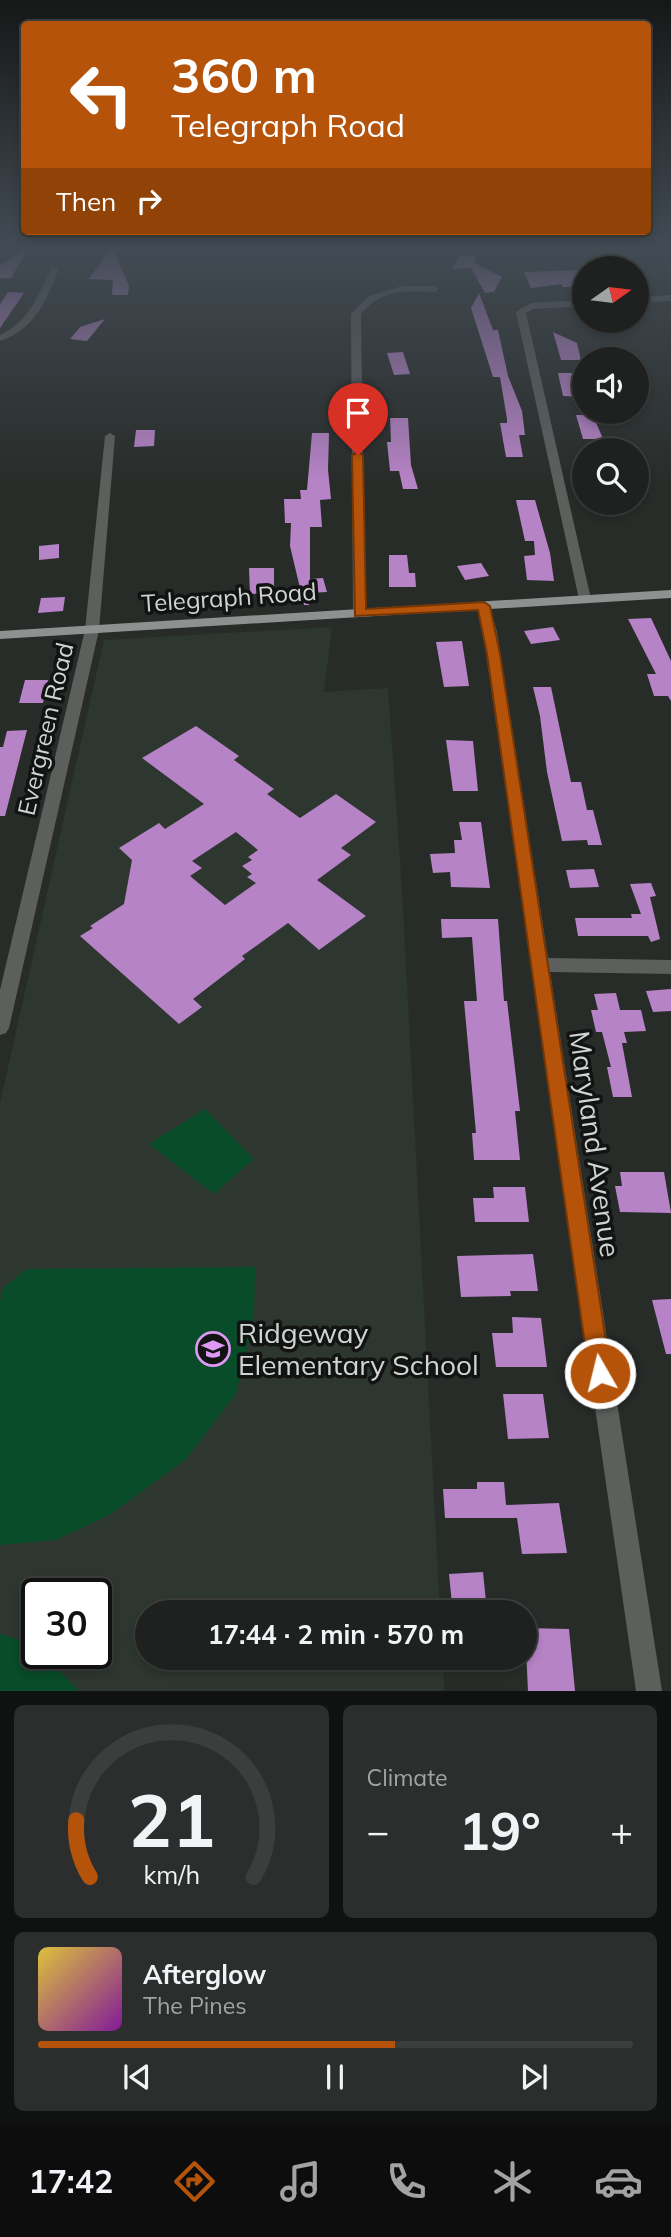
<!DOCTYPE html>
<html lang="en">
<head>
<meta charset="utf-8">
<style>
  body { margin:0; font-family:Mulish,sans-serif; background:#2b2e2c; color:#f1f3f6; height:100vh; display:flex; flex-direction:column; font-size:26px; white-space:nowrap }
  * { box-sizing:border-box; margin:0 }
  p { font-size:23px; color:#a1a3a4 }
  .icon { flex:none; width:38px; height:38px; fill:none; stroke:currentColor; stroke-width:2; stroke-linecap:round; stroke-linejoin:round }
  .map { position:relative; height:1691px; overflow:hidden }
  .side { display:flex; flex-direction:column; gap:14px; padding:14px; background:#101211; flex:1 }
  .side>* { flex:none }
  .hud { position:absolute; left:21px; top:21px; width:630px; height:214px; border-radius:7px; box-shadow:0 4px 10px #0003,0 0 0 2px #3c3e3d; background:#b45309; color:#fff; overflow:hidden }
  .needle { width:46px; rotate:76deg }
  .buttons { position:absolute; left:572px; top:256px; display:grid; gap:14px }
  .buttons a { display:grid; place-items:center; width:77px; height:77px; border-radius:50%; background:#1e211f; box-shadow:0 4px 10px #0003,0 0 0 2px #3c3e3d; font-size:35px }
  .speed { position:absolute; left:21px; top:1578px; display:flex; gap:14px; font-size:35px; font-weight:700; text-align:center }
  .speed>* { display:grid; place-content:center; width:91px; height:91px; border-radius:50%; background:#1e211f; box-shadow:0 4px 10px #0003,0 0 0 2px #3c3e3d; line-height:1 }
  .speed .limit { border:4px solid #111; border-radius:10px; background:#fff; color:#111 }
  .pin { position:absolute; display:grid; place-items:center; width:60px; height:60px; color:#fff; margin:-72px -30px; border-radius:50% 50% 50% 0; rotate:-45deg; box-shadow:0 0 7px #0007 }
  .pin .icon { rotate:45deg }
  .me { position:absolute; width:77px; margin:-38px; rotate:352deg; stroke-linejoin:round; filter:drop-shadow(0 0 5px #0008) }
  .turn { display:flex; align-items:center; gap:24px; height:147px; padding:0 35px; font-size:32px }
  .turn .icon { width:91px; height:91px; stroke-width:2.5 }
  .turn b { display:block; font-size:49px; line-height:60px }
  .then { display:flex; align-items:center; height:66px; padding:0 35px; background:#0003; gap:14px; font-size:26px }
  .big { font-size:52px; font-weight:700; line-height:1.1 }
  .side .tile { flex:1; display:flex; flex-direction:column; justify-content:center; gap:10px; min-width:0; padding:0 24px; border-radius:10px; background:#2b2e2c }
  .side .dial { align-items:center; gap:0 }
  .dial svg { height:182px; overflow:visible; fill:none; stroke:#3c3e3d; stroke-width:7; stroke-linecap:round; text-anchor:middle }
  .dial text { fill:#f1f3f6; stroke:none }
  .song { display:flex; align-items:center; gap:21px }
  .cover { width:84px; height:84px; border-radius:10px; background:linear-gradient(135deg,hsl(50 70% 55%),hsl(290 70% 35%)) }
  .played { height:7px; border-radius:4px; background:linear-gradient(90deg,#b45309 60%,#3c3e3d 60%) }
  .keys { display:flex; justify-content:space-around; direction:ltr }
  .heat { display:flex; justify-content:space-between; align-items:center; font-size:38px; direction:ltr }
  .side .tiles { flex:1; display:grid; gap:14px; grid-template-columns:1fr 1fr }
  .tile:last-child { grid-column:span 2 }
  .trip { position:absolute; left:135px; top:1600px; width:402px; height:70px; border-radius:35px; background:#1e211f; box-shadow:0 4px 10px #0003,0 0 0 2px #3c3e3d; font-weight:700; line-height:70px; text-align:center }
  .menu { display:flex; height:112px; justify-content:space-around; align-items:center; background:#0c0d0c; color:#a1a3a4 }
  .menu .icon { width:49px; height:49px }
  .menu .current { color:#b45309 }
  .menu b { font-size:32px; color:#f1f3f6 }
  .map>svg:first-child { display:block }
  .built { fill:#2d362f; fill-rule:evenodd }
  .green { fill:#084c29 }
  .building { fill:#b783c7; fill-rule:evenodd }
  .lines { fill:none; stroke-linecap:round; stroke-linejoin:round }
  .minor { fill:#5d5f5d; fill-rule:evenodd }
  .primary { fill:#8e918f; fill-rule:evenodd }
  .route { fill:#b45309; stroke:#753606; stroke-width:2 }
  .labels { text-anchor:middle; stroke-width:7; stroke-linejoin:round; paint-order:stroke }
  .street-label { font-size:24px; fill:#d2d4d2; stroke:#121413 }
  .near-street-label { font-size:28px; fill:#d2d4d2; stroke:#121413 }
  .near-poi-label { font-size:28px; fill:#d2d4d2; stroke:#121413; text-anchor:start }
</style>
</head>
<body>
<div class="map">
<svg width="671" height="1691" viewBox="0 0 671 1691">
  <rect width="100%" height="100%" fill="#282c29"/>
  <path class="built" d="M332 627 324 692 388 688 402 890 440 1612H147V1657H443L444 1691H0V1103L104 640ZM37 1594H96V1654H37Z"/>
  <g class="green">
    <path d="M205 1109 254 1159 214 1194 149 1144Z"/>
    <path d="M255 1267 254 1319 236 1394 186 1459 111 1514 56 1540 0 1545V1301L3 1288 27 1269Z"/>
    <path d="M0 1634 33 1644 37 1654H43L79 1691H0Z"/>
  </g>
  <g class="building">
    <path d="M112 247 129 286 128 295H112L113 280 89 279Z"/>
    <path d="M27 250 11 278H0V265Z"/>
    <path d="M460 255 476 256 474 263 502 277 494 292 485 293 471 268 453 269Z"/>
    <path d="M581 270 584 276V287H563L561 284 531 288 524 272Z"/>
    <path d="M8 292 24 293 0 328V304Z"/>
    <path d="M479 293 493 330H498L508 376 522 411 525 435H519L523 457H506L500 423H507V419L500 377H493L471 308Z"/>
    <path d="M105 319 87 341 70 339 80 327Z"/>
    <path d="M553 332 577 343 581 360H561Z"/>
    <path d="M403 352 410 374 394 375 387 353Z"/>
    <path d="M558 373H577L584 397 563 396Z"/>
    <path d="M576 415H593L603 439H583Z"/>
    <path d="M390 418H408L411 465 418 489H403L399 471H390L387 442H391Z"/>
    <path d="M136 430H155L154 446 134 447Z"/>
    <path d="M312 433H329L328 470 331 499 320 500 322 527H310V579L323 578 327 592 309 593V605H304L290 546 291 523H285L284 499H301L300 490H307Z"/>
    <path d="M516 500H535L550 553 554 581 527 580 524 556 535 555 534 541H525Z"/>
    <path d="M59 544V558L39 560V546Z"/>
    <path d="M389 555H407L409 573H415L416 587H389Z"/>
    <path d="M481 563 489 576 465 580 457 566Z"/>
    <path d="M249 568H274V593L250 594Z"/>
    <path d="M65 597 63 611 38 613 41 598Z"/>
    <path d="M651 618 671 661V701L668 696H654L647 674H656L628 619Z"/>
    <path d="M553 627 560 640 531 644 524 631Z"/>
    <path d="M462 641 469 686 444 687 436 642Z"/>
    <path d="M25 680H48L43 703H19Z"/>
    <path d="M533 687H551L571 782H581L587 810H593L602 845H588L587 840 562 841 547 772 540 716Z"/>
    <path d="M196 726 239 756 234 760 274 789 267 794 300 818 336 794 376 822 341 848 351 855 317 880 366 916 319 950 288 923 242 956 245 959 193 999 202 1007 179 1024 80 936 93 928 90 926 124 904 132 860 119 848 159 823 165 829 204 804 142 758ZM236 832 258 850 248 857 252 860 242 866 252 874 247 877 256 883 225 905 190 876 202 868 192 861Z"/>
    <path d="M27 730 5 816H0V747H3L7 731Z"/>
    <path d="M446 740 473 741 478 791H453Z"/>
    <path d="M459 822H481L490 888 451 887 450 872 433 873 430 854 455 853 454 840H462Z"/>
    <path d="M594 869 599 887 570 888 566 870Z"/>
    <path d="M651 883 656 896 650 897 660 939 651 942 648 936H578L575 918H632L631 914H641L630 884Z"/>
    <path d="M441 919H498L504 1001H507L520 1111H515L520 1160H474L472 1133H476L464 1001H477L472 937 442 938Z"/>
    <path d="M671 989V1011L653 1012 646 991Z"/>
    <path d="M616 993 620 1010H641L646 1031 624 1032 627 1043H622L632 1097H613L607 1067H611L602 1032H596L591 1010H598L594 994Z"/>
    <path d="M620 1172H664L671 1213 620 1212 615 1186H622Z"/>
    <path d="M493 1187H525L529 1222H475L473 1198H494Z"/>
    <path d="M533 1254 538 1291H510L511 1296 461 1297 457 1256Z"/>
    <path d="M671 1299V1354H666L652 1300Z"/>
    <path d="M512 1317 541 1318 547 1367H496L492 1333H513Z"/>
    <path d="M503 1394H543L549 1438 508 1439Z"/>
    <path d="M477 1482H504L506 1505 559 1503 567 1553 522 1554 517 1518H445L443 1489H477Z"/>
    <path d="M483 1572 486 1602 452 1604 449 1574Z"/>
    <path d="M525 1628 569 1629 575 1691H528Z"/>
  </g>
  <g class="lines">
    <g class="minor">
      <path d="M52 267 59 269C46 301 35 329 0 341V335C31 320 37 296 52 267Z"/>
      <path d="M402 286H435L439 289 435 292C406 290 380 290 361 314L365 613 359 617 353 613 351 314 369 296Z"/>
      <path d="M671 295V301L637 303V297Z"/>
      <path d="M584 300V306L533 309 526 313 591 599 585 603 579 599 516 312 531 303Z"/>
      <path d="M110 433 115 436 99 630 9 1028 6 1033 0 1035V990L85 630 105 436Z"/>
      <path d="M484 602 490 606 497 632 548 958 671 960V974L550 972 662 1691H636L483 632 478 606Z"/>
    </g>
    <path class="primary" d="M671 590V598L0 639V631Z"/>
  </g>
  <linearGradient id="sky" x2="0" y2="1"><stop stop-color="#161817"/><stop offset="0.51" stop-color="#424b54"/><stop offset="1" stop-color="#424b54" stop-opacity="0"/></linearGradient>
  <rect width="671" height="484" fill="url(#sky)"/>
  <path class="route" d="M358 452 363 455 366 609 484 602 490 606 500 654 611 1373 608 1381 600 1384 592 1381 589 1373 487 654 478 610 355 616 352 455Z"/>
  <defs>
    <g id="school-ring" transform="scale(1.75)"><circle r="9.5" fill="#121413" stroke="#dd99f3" stroke-width="1.5"/><path d="M0-5L7-2L0 1L-7-2ZM-4 1L0 2.5L4 1V4Q0 6-4 4Z" fill="#dd99f3"/></g>
  </defs>
  <g fill-rule="evenodd">
    <use href="#school-ring" x="213" y="1349"/>
  </g>
  <g class="labels">
    <g class="street-label">
      <text transform="translate(229 598) rotate(-4)" y="8">Telegraph Road</text>
      <text transform="translate(46 729) rotate(-77)" y="8">Evergreen Road</text>
    </g>
    <g class="near-street-label">
      <text transform="translate(595 1144) rotate(82)" y="10">Maryland Avenue</text>
    </g>
    <g class="near-poi-label">
      <text x="238" y="1343">Ridgeway<tspan x="238" dy="32">Elementary School</tspan></text>
    </g>
  </g>
</svg>
<div class="buttons">
<a><svg class="needle" viewBox="-14 -14 28 28"><path d="M0-13l5 13h-10z" fill="#e53935"/><path d="M0 13l5-13h-10z" fill="#a1a3a4"/></svg></a>
<a><svg class="icon" aria-label="sound" viewBox="0 0 24 24"><path d="M4 9h4l5-4v14l-5-4H4zM17 9q2 3 0 6"/></svg></a>
<a><svg class="icon" aria-label="search" viewBox="0 0 24 24"><circle cx="10" cy="10" r="6"/><path d="M15 15l6 6"/></svg></a>
</div>
<div class="speed"><div class="limit">30</div></div>
<div class="pin" style="left:358px;top:455px;background:#d93025"><svg class="icon" aria-label="arrive" viewBox="0 0 24 24"><path d="M6 21V4h12l-3 4 3 4H6"/></svg></div>
<svg class="me" style="left:600px;top:1373px" viewBox="-20 -20 40 40"><circle r="17" fill="#b45309" stroke="#fff" stroke-width="3"/><path d="M0-11L8 9 0 5-8 9z" fill="#fff"/></svg>
<div class="trip">17:44 · 2 min · 570 m</div>
<div class="hud">
<div class="turn"><svg class="icon" aria-label="left" viewBox="0 0 24 24"><path d="M17 20v-9H6M10 6l-5 5 5 5"/></svg><div><b>360 m</b>Telegraph Road</div></div>
<div class="then">Then<svg class="icon" aria-label="right" viewBox="0 0 24 24"><path d="M7 20v-9h11M14 6l5 5-5 5"/></svg></div>
</div>
</div>
<section class="side">
<div class="tiles">
<div class="tile dial"><svg viewBox="0 0 100 80">
<path d="M14 69A42 42 0 1 1 86 69"/>
<path d="M14 69A42 42 0 0 1 8 44" stroke="#b45309"/>
<text x="50" y="56" font-size="32" font-weight="700">21</text>
<text x="50" y="72" font-size="11">km/h</text>
</svg></div>
<div class="tile"><p>Climate</p>
<div class="heat"><a>−</a><b class="big">19°</b><a>+</a></div>
</div>
<div class="tile">
<div class="song"><i class="cover"></i><div><b>Afterglow</b><p>The Pines</p></div></div>
<div class="played"></div>
<div class="keys"><svg class="icon" aria-label="previous" viewBox="0 0 24 24"><path d="M18 5L8 12l10 7zM5 5v14"/></svg><svg class="icon" aria-label="pause" viewBox="0 0 24 24"><path d="M8 5v14M16 5v14"/></svg><svg class="icon" aria-label="next" viewBox="0 0 24 24"><path d="M6 5l10 7-10 7zM19 5v14"/></svg></div>
</div>
</div>
</section>
<nav class="menu">
<b>17:42</b>
<svg class="icon current" aria-label="directions" viewBox="0 0 24 24"><path d="M12 3l9 9-9 9-9-9zM9 14v-3h6M13 9l2 2-2 2"/></svg>
<svg class="icon" aria-label="music" viewBox="0 0 24 24"><path d="M9 18V5l10-2v13"/><circle cx="6" cy="18" r="3"/><circle cx="16" cy="16" r="3"/></svg>
<svg class="icon" aria-label="phone" viewBox="0 0 24 24"><path d="M5 4h4l2 5-3 2q2 4 5 5l2-3 5 2v4C11 20 4 13 5 4z"/></svg>
<svg class="icon" aria-label="climate" viewBox="0 0 24 24"><path d="M12 3v18M4 7l16 10M4 17L20 7"/></svg>
<svg class="icon" aria-label="car" viewBox="0 0 24 24"><path d="M5 17H2v-5l4-1 3-4h7l3 4 3 1v5h-3M9 17h6M6 11h13"/><circle cx="7" cy="17" r="2"/><circle cx="17" cy="17" r="2"/></svg>
</nav>
</body>
</html>
